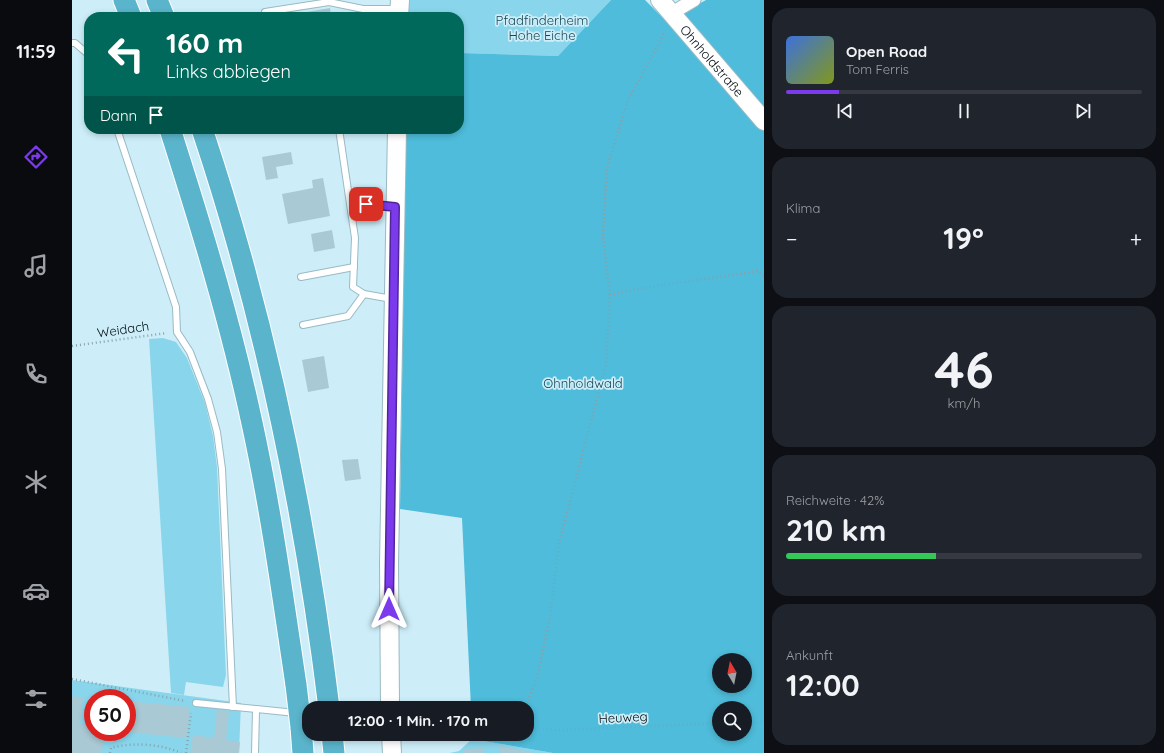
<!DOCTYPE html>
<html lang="de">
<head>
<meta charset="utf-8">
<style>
  body { margin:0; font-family:Quicksand,sans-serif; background:#20242c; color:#f1f3f6; height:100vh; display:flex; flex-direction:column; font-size:15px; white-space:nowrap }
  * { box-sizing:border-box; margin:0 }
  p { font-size:13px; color:#9ea1a6 }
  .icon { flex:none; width:22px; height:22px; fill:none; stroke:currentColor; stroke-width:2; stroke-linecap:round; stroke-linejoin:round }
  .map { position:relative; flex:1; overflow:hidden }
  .details { display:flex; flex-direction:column; gap:8px; padding:8px; background:#0d0f14; width:400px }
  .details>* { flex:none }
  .top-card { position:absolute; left:12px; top:12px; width:380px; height:122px; border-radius:16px; box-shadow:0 2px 6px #0003; background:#00695c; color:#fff; overflow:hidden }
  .needle { width:26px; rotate:350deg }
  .tools { position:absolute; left:640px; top:653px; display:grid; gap:8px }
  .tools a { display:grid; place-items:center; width:40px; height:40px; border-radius:50%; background:#171b24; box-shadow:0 2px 6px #0003; font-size:20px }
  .speed { position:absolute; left:12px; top:689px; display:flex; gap:8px; font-size:20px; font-weight:700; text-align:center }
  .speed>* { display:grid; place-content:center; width:52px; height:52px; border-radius:50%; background:#171b24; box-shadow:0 2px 6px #0003; line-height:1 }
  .speed .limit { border:6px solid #d22; background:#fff; color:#111 }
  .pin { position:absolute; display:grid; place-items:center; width:34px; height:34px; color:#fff; margin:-17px; border-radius:8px; box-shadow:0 2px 6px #0006 }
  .me { position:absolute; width:44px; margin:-22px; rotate:0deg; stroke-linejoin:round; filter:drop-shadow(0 0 3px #0008) }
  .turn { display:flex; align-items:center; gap:14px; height:84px; padding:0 16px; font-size:18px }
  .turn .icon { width:52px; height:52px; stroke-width:2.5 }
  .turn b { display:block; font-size:28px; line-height:34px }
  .then { display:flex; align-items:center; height:38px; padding:0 16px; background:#0003; gap:8px; font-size:15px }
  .big { font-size:30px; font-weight:700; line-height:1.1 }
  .details .tile { flex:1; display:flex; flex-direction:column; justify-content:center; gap:6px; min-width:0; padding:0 14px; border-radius:16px; background:#20242c }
  .details .dial { align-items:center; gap:0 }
  .dial b { font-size:52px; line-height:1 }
  .song { display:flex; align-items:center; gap:12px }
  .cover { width:48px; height:48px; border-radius:6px; background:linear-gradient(135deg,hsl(220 70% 55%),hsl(70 70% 35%)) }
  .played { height:4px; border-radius:2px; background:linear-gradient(90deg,#7c3aed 15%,#363941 15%) }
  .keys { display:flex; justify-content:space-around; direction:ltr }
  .heat { display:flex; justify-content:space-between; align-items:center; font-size:22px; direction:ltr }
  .charge { height:6px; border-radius:3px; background:linear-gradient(90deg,#34c759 42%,#363941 0) }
  .trip { position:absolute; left:230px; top:701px; width:232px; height:40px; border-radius:16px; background:#171b24; box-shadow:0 2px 6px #0003; font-weight:700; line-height:40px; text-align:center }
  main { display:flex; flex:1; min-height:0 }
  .menu { display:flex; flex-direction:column; width:72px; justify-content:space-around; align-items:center; background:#090b0e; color:#9ea1a6 }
  .menu .icon { width:28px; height:28px }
  .menu .on { color:#7c3aed }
  .menu b { font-size:18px; color:#f1f3f6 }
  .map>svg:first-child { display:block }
  .green { fill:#89d6ec; fill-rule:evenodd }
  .forest { fill:#4ebcda; fill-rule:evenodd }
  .building { fill:#a9c9d4 }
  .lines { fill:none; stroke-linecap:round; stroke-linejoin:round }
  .service-casing { stroke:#99bac4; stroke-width:8 }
  .minor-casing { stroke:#99bac4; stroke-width:15 }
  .secondary-casing { stroke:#99bac4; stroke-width:20 }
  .trunk-casing { stroke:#fff; stroke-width:23 }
  .path { stroke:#88a1aa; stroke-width:2.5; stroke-dasharray:1 3; stroke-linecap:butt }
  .service { stroke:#fff; stroke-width:6 }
  .minor { stroke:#fff; stroke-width:13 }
  .secondary { stroke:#fff; stroke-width:18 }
  .trunk { stroke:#5ab4cb; stroke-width:21 }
  .trunk-bridge-casing { stroke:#fff; stroke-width:23; stroke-linecap:butt }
  .trunk-bridge { stroke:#5ab4cb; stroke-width:21 }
  .route-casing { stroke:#51269a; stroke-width:10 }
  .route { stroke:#7c3aed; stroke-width:7 }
  .labels { text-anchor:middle; stroke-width:3.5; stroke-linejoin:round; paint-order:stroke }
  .park-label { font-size:13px; fill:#144552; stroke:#cdeef9 }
  .street-label { font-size:13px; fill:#030d11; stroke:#cdeef9 }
</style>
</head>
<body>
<main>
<nav class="menu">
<b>11:59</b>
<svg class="icon on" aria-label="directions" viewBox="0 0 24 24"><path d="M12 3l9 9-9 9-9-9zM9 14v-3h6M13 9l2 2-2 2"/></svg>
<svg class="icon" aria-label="music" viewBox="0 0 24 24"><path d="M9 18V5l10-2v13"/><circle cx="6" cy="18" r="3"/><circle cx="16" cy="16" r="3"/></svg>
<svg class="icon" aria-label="phone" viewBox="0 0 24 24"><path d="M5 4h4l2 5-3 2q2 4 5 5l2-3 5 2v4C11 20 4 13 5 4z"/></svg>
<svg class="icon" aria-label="climate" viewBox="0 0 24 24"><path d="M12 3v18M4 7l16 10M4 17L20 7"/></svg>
<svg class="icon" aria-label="car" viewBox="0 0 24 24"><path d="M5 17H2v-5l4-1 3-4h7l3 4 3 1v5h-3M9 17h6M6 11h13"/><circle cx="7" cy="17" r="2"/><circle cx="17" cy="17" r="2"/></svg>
<svg class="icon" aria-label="filters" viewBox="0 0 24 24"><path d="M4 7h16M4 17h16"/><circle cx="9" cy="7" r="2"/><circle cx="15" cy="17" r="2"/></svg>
</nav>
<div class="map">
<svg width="692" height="753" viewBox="0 0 692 753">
  <rect width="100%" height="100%" fill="#cdeef9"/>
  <g class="green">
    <path d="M337 0H539L486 56 387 53V17H337Z"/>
    <path d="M91 338 104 342 115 358 133 403 141 436 145 467 154 675 151 687 114 682 112 695 99 693 77 339Z"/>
    <path d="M0 680 169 703 167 753H0ZM21 698H55V732H21Z"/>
    <path d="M400 739 481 753H378L387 751Z"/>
  </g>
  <path class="forest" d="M539 0H573L595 22 634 0H692V753H481L400 739V734H455V708H399L390 518 328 509 334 129H387V53L486 56ZM647 660H673V686H647ZM647 708H673V734H647Z"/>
  <g class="building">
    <path d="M258 8 259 17H229V13Z"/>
    <path d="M219 152 221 164 204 167 206 178 194 180 190 157Z"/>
    <path d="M251 178 258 216 216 224 210 194 241 188 240 180Z"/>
    <path d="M260 230 263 248 242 252 239 234Z"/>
    <path d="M252 356 257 388 236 392 230 360Z"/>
    <path d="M286 459 289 479 273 481 270 460Z"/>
    <path d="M0 696 11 698 8 724 21 725V732H32L30 753H0Z"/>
    <path d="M55 701 118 707 115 738 55 732Z"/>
    <path d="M145 710 157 711 154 740 168 742 167 753H118L121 735 142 738Z"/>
    <path d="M428 746 460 752V753H427Z"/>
    <path d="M412 748V753H392V749Z"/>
  </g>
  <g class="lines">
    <g class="service-casing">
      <g id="service">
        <path d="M194 17 193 12 257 2 291 9H325"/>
        <path d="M0 43H3L17 55"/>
        <path d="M45 129 104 307 105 332 118 352 136 399 145 432 150 469 161 707"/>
        <path d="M267 129 283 238 281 287 292 294 320 299"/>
        <path d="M279 202 321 207"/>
        <path d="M229 277 282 267"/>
        <path d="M231 325 276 316 292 294"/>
        <path d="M124 703 224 713"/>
        <path d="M183 753 184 710"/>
      </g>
    </g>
    <g class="minor-casing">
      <path id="minor" d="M600 13 622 0"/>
    </g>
    <g class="secondary-casing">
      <g id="secondary">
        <path id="s1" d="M588 0 692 121"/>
        <path d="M327 17 328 0"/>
        <path d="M318 708 317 564 325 129"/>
        <path d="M319 734 320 753"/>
      </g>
    </g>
    <g class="trunk-casing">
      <g id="trunk">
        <path d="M52 0 59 17"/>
        <path d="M85 0 92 17"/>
        <path d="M98 129C129 226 159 324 180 423 199 510 211 598 224 685"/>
        <path d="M130 129C193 317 233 512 257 708"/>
        <path d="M229 727 231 753"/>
        <path d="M260 734 262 753"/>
      </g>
    </g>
    <g class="path">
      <path d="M538 295C586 283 636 280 685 271L692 276"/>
      <path d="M0 346 95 333"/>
      <path d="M0 679 113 701"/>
      <path d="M453 708 465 678 478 617 487 543 534 364 538 295 531 236 535 168 556 100 593 32"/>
      <path d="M673 723 692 722"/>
      <path d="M455 728 490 730 647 723"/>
      <path d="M38 753 39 748C60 742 90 744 109 753"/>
      <path d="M114 753 119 713"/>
    </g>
    <use href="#service" class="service"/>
    <use href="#minor" class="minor"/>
    <use href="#secondary" class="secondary"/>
    <use href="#trunk" class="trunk"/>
    <g class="trunk-bridge-casing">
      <path id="trunk-bridge" d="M224 685 229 727"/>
    </g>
    <use href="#trunk-bridge" class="trunk-bridge"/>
  </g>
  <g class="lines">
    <g class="route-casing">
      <path id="route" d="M294 204 323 207 317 609"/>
    </g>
    <use href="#route" class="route"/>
  </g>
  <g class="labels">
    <g class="park-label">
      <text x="470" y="25">Pfadfinderheim<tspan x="470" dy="15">Hohe Eiche</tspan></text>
      <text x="511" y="388">Ohnholdwald</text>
    </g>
    <g class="street-label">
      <text dy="5" stroke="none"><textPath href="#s1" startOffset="80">Ohnholdstraße</textPath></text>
      <text transform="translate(51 329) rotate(-8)" y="5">Weidach</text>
      <text transform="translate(551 717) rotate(-3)" y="5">Heuweg</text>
    </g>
  </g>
</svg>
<div class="tools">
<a><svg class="needle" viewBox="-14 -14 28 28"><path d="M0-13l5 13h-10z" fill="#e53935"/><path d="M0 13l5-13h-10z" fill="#9ea1a6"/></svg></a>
<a><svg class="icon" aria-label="search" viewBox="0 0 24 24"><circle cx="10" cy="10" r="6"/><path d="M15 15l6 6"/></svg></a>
</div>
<div class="speed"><div class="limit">50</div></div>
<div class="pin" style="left:294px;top:204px;background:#d93025"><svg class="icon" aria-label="arrive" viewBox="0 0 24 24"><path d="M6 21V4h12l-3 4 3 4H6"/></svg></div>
<svg class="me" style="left:317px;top:609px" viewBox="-20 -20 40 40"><path d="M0-17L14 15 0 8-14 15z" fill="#7c3aed" stroke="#fff" stroke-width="4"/></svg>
<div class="trip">12:00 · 1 Min. · 170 m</div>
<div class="top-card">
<div class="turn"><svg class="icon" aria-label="left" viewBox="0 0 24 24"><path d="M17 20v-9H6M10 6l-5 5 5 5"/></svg><div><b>160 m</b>Links abbiegen</div></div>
<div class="then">Dann<svg class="icon" aria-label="arrive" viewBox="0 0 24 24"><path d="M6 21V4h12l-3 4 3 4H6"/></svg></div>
</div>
</div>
<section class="details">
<div class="tile">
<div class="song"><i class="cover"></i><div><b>Open Road</b><p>Tom Ferris</p></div></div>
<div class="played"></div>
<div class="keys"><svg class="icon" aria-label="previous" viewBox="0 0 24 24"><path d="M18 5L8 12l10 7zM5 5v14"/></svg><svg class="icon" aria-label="pause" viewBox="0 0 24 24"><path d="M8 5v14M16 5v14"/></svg><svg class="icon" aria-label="next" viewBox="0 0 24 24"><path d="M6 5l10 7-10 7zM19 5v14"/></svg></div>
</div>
<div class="tile"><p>Klima</p>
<div class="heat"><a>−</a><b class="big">19°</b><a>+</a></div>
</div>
<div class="tile dial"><b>46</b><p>km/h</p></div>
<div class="tile"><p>Reichweite · 42%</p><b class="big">210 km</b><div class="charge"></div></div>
<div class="tile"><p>Ankunft</p><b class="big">12:00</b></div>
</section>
</main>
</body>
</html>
